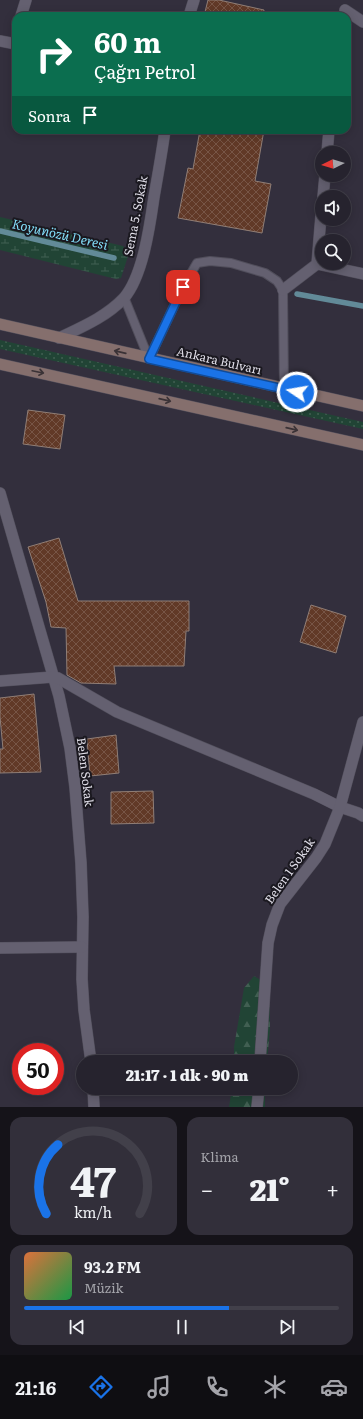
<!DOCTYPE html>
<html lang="tr">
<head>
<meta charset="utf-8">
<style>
  body { margin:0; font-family:Literata,serif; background:#322f3a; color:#f1f3f6; height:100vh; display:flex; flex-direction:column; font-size:15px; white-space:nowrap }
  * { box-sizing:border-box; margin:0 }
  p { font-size:13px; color:#a4a4aa }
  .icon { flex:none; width:22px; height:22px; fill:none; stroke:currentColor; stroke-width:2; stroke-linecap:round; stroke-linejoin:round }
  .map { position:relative; height:1107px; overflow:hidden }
  .panel { display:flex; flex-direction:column; gap:10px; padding:10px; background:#151319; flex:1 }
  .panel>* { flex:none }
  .guide { position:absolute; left:12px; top:12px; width:339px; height:122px; border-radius:12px; box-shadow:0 2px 10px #0003,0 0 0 1px #42404a; background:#0b6e4f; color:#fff; overflow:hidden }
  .needle { width:26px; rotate:265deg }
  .controls { position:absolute; left:315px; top:146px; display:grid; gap:8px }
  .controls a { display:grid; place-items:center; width:36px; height:36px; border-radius:50%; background:#26232e; box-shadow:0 2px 10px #0003,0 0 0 1px #42404a; font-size:20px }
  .speed { position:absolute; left:12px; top:1043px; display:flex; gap:8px; font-size:20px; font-weight:700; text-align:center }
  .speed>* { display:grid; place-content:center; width:52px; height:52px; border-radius:50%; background:#26232e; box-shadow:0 2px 10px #0003,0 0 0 1px #42404a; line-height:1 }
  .speed .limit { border:6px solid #d22; background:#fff; color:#111 }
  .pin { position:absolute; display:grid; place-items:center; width:34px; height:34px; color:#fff; margin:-17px; border-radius:8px; box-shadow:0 2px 6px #0006 }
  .me { position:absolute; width:44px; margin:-22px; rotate:282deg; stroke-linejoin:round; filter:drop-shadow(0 0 3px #0008) }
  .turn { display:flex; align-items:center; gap:14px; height:84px; padding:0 16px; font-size:18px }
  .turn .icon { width:52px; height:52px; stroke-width:2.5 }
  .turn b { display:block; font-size:28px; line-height:34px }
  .then { display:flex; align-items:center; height:38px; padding:0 16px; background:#0003; gap:8px; font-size:15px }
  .big { font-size:30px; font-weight:800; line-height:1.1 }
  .panel .tile { flex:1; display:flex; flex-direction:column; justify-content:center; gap:6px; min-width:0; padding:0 14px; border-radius:12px; background:#322f3a }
  .panel .dial { align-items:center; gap:0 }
  .dial svg { height:104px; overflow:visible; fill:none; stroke:#42404a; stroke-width:7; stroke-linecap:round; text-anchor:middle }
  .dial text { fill:#f1f3f6; stroke:none }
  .song { display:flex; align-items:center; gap:12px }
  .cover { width:48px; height:48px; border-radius:6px; background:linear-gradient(135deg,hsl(20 70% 55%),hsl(140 70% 35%)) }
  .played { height:4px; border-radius:2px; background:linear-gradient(90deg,#1a73e8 65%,#42404a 65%) }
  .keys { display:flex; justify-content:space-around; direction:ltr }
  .heat { display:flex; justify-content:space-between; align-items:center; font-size:22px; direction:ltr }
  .panel .tiles { flex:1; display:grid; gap:10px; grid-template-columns:1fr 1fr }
  .tile:last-child { grid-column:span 2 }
  .trip { position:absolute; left:76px; top:1055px; width:222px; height:40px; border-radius:20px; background:#26232e; box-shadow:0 2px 10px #0003,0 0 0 1px #42404a; font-weight:800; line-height:40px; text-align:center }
  .tab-bar { display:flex; height:64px; justify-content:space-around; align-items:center; background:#0f0e12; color:#a4a4aa }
  .tab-bar .icon { width:28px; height:28px }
  .tab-bar .selected { color:#1a73e8 }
  .tab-bar b { font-size:18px; color:#f1f3f6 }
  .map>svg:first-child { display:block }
  .grass { fill:url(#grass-dots) }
  .forest { fill:url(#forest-firs) }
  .wetland { fill:url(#wetland-marsh) }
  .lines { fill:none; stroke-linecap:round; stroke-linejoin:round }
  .stream { stroke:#628a98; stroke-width:5.5 }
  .building { fill:url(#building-cross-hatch); stroke:#907e76 }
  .service-casing { stroke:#514e5b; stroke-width:10 }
  .minor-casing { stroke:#514e5b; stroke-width:12 }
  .secondary-casing { stroke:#514e5b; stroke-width:12 }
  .service { stroke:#646070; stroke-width:8 }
  .minor { stroke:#646070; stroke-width:11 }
  .secondary { stroke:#856f6d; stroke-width:11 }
  .oneway { stroke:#3a3236 }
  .route-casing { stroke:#114b97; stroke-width:10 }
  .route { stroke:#1a73e8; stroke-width:7 }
  .labels { text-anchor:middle; stroke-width:4; stroke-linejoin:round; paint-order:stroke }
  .street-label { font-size:12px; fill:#dfdde7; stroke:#1a181f }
  .water-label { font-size:13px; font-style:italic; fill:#83def9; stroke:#1a181f }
</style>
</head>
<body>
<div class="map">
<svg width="363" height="1107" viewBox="0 0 363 1107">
  <defs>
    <pattern id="grass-dots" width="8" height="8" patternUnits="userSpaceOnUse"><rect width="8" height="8" fill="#214435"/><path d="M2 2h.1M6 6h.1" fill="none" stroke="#415f52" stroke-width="1.8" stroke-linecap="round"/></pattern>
    <pattern id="forest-firs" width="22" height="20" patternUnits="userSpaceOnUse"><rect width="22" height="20" fill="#214435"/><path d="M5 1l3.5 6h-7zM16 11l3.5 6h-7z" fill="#415f52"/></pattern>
    <pattern id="wetland-marsh" width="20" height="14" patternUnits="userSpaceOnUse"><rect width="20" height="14" fill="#214435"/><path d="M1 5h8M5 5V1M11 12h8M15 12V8" fill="none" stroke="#415f52"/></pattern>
    <pattern id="building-cross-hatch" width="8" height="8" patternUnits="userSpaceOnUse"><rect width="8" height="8" fill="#613927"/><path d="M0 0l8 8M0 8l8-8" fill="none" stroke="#775546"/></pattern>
  </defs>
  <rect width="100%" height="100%" fill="#332f3d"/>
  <path class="grass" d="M0 340 363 422V429L0 349Z"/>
  <g class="forest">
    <path d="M254 976 269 985 270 1029 267 1062H234V1047L244 988Z"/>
    <path d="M232 1088H265V1107H229Z"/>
  </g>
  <path class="wetland" d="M0 217 123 246 129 253 121 278 116 279 0 250Z"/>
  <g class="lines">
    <g class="stream">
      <path d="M0 231 114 258"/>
      <path d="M297 294 363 306"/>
    </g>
  </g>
  <g class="building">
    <path d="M208 0H219L264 10 263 16H204Z"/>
    <path d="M200 130H264L255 181 271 184 262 233 178 218 188 168 193 169Z"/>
    <path d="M28 410 65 415 60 449 23 444Z"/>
    <path d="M59 538 78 601H189V631H186L184 666H114L116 684 81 683 67 675 66 628 51 627 46 602 28 547Z"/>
    <path d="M311 605 346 616 336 653 300 642Z"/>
    <path d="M34 694 41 772 0 773V749H3L0 717V698Z"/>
    <path d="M116 735 119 773 90 776 87 739Z"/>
    <path d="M153 791 154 823 111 824V792Z"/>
  </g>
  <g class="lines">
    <g class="service-casing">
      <g id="service">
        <path d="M124 297 149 359"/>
        <path d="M149 359 183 287 197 263 210 261 231 263 265 273 277 281 283 290 284 389"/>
      </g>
    </g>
    <g class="minor-casing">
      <g id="minor">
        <path d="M345 10 363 22"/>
        <path d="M21 16 26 0"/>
        <path d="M189 16 194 0"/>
        <path d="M0 41 16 44"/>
        <path d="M327 153 329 130"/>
        <path d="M323 197 325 175"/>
        <path d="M317 264 363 274"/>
        <path d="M283 290 317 264 322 204"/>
        <path d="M59 338C82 327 106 317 124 298 143 276 150 225 154 197 158 174 162 152 165 130"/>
        <path d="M0 493 59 696 70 748 75 787 81 863 83 917 82 979 84 1010 91 1062"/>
        <path d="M0 681 53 677 58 678 117 712 314 794 340 807 358 813 363 816"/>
        <path d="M0 948 82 947"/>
        <path d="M260 1062 268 943 272 925 280 904 316 858 325 844 340 807 363 722"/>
        <path d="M93 1088 94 1107"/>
        <path d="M257 1107 259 1088"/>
      </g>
    </g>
    <g class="secondary-casing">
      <g id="secondary">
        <path d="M0 324 363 406"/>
        <path d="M0 364 363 445"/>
      </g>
    </g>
    <use href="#service" class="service"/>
    <use href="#minor" class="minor"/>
    <use href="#secondary" class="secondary"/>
  </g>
  <defs><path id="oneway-shaft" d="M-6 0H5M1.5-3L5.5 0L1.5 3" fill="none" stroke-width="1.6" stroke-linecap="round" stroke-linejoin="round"/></defs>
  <g class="oneway">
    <use href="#oneway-shaft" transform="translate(120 352) rotate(-167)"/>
    <use href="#oneway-shaft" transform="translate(38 372) rotate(12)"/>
    <use href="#oneway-shaft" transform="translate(165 400) rotate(13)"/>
    <use href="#oneway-shaft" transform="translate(292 429) rotate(13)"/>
  </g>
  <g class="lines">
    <g class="route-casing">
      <path id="route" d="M183 287 149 359 297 392"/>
    </g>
    <use href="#route" class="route"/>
  </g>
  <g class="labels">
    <g class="street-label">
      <text transform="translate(136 216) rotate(-79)" y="4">Sema 5. Sokak</text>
      <text transform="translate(219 361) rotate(13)" y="4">Ankara Bulvarı</text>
      <text transform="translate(85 772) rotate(83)" y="4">Belen Sokak</text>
      <text transform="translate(290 871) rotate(-55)" y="4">Belen 1 Sokak</text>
    </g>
    <g class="water-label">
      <text transform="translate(60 234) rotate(13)" y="5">Koyunözü Deresi</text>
    </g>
  </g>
</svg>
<div class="controls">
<a><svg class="needle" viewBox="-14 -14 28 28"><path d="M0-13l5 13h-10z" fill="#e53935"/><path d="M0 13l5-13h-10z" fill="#a4a4aa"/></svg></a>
<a><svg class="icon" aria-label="sound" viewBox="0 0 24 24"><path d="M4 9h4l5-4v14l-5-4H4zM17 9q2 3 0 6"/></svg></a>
<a><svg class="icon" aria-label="search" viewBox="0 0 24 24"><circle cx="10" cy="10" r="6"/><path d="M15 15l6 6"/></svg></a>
</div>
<div class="speed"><div class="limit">50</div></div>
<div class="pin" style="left:183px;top:287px;background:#d93025"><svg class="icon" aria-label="arrive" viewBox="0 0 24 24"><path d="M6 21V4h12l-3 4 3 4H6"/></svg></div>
<svg class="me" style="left:297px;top:392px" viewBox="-20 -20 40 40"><circle r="17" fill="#1a73e8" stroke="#fff" stroke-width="3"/><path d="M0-11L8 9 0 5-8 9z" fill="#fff"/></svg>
<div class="trip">21:17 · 1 dk · 90 m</div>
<div class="guide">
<div class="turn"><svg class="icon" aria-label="right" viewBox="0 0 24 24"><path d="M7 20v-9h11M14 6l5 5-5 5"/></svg><div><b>60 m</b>Çağrı Petrol</div></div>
<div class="then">Sonra<svg class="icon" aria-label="arrive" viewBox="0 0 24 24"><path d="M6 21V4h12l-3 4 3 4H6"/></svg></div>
</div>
</div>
<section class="panel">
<div class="tiles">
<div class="tile dial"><svg viewBox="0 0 100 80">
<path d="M14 69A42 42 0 1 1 86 69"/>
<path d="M14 69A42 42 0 0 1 23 16" stroke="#1a73e8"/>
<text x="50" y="56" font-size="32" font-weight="700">47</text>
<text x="50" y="72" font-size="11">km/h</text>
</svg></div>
<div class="tile"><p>Klima</p>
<div class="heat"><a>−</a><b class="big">21°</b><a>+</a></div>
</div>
<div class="tile">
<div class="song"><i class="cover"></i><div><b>93.2 FM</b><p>Müzik</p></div></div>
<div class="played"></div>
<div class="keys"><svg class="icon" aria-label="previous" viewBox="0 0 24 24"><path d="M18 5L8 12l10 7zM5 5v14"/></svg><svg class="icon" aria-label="pause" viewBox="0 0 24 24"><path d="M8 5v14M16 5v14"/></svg><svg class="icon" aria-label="next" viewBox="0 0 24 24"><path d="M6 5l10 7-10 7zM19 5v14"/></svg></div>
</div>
</div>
</section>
<nav class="tab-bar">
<b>21:16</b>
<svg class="icon selected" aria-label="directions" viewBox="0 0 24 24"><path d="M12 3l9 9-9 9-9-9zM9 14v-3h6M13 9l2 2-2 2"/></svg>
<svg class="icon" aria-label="music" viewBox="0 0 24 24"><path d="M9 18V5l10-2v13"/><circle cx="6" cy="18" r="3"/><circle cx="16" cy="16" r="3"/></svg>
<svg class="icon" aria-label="phone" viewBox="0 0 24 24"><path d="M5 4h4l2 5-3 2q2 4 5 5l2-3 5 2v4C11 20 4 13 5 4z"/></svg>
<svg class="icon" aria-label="climate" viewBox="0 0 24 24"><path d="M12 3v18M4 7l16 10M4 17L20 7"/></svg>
<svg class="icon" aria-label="car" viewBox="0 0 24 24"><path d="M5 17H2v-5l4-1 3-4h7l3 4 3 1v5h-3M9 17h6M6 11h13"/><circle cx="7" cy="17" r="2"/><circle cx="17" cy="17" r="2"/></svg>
</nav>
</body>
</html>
